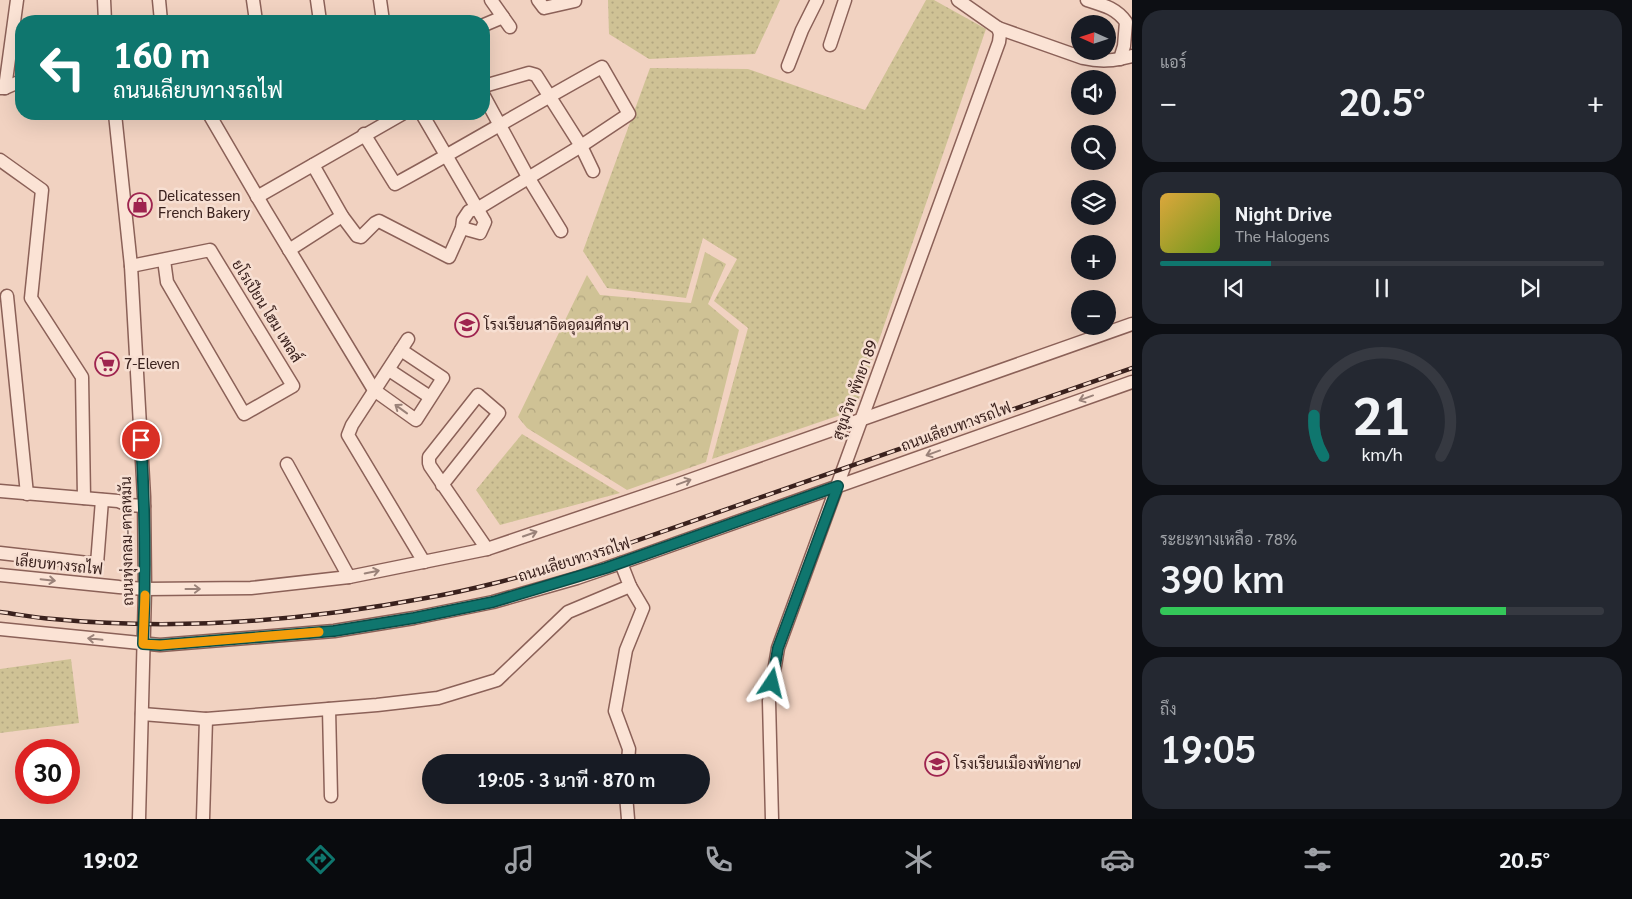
<!DOCTYPE html>
<html lang="th">
<head>
<meta charset="utf-8">
<style>
  body { margin:0; font-family:Georgia,Sarabun,serif; background:#242831; color:#f1f3f6; height:100vh; display:flex; flex-direction:column; font-size:19px; white-space:nowrap }
  * { box-sizing:border-box; margin:0 }
  p { font-size:16px; color:#9ea1a6 }
  .icon { flex:none; width:28px; height:28px; fill:none; stroke:currentColor; stroke-width:2; stroke-linecap:round; stroke-linejoin:round }
  .map { position:relative; flex:1; overflow:hidden }
  .details { display:flex; flex-direction:column; gap:10px; padding:10px; background:#0d0f14; width:500px }
  .details>* { flex:none }
  .guide { position:absolute; left:15px; top:15px; width:475px; height:105px; border-radius:20px; box-shadow:0 5px 20px #0002; background:#0f766e; color:#fff; overflow:hidden }
  .needle { width:32px; rotate:273deg }
  .controls { position:absolute; left:1071px; top:15px; display:grid; gap:10px }
  .controls a { display:grid; place-items:center; width:45px; height:45px; border-radius:50%; background:#171b24; box-shadow:0 5px 20px #0002; font-size:25px }
  .speed { position:absolute; left:15px; top:739px; display:flex; gap:10px; font-size:25px; font-weight:700; text-align:center }
  .speed>* { display:grid; place-content:center; width:65px; height:65px; border-radius:50%; background:#171b24; box-shadow:0 5px 20px #0002; line-height:1 }
  .speed .limit { border:8px solid #d22; background:#fff; color:#111 }
  .pin { position:absolute; display:grid; place-items:center; width:42px; height:42px; color:#fff; margin:-21px; border:2px solid #fff; border-radius:50%; box-shadow:0 1px 5px #0007 }
  .me { position:absolute; width:55px; margin:-28px; rotate:10deg; stroke-linejoin:round; filter:drop-shadow(0 0 4px #0008) }
  .turn { display:flex; align-items:center; gap:18px; height:105px; padding:0 15px; font-size:22px }
  .turn .icon { width:65px; height:65px; stroke-width:2.5 }
  .turn b { display:block; font-size:35px; line-height:42px }
  .big { font-size:38px; font-weight:600; line-height:1.1 }
  .details .card { flex:1; display:flex; flex-direction:column; justify-content:center; gap:8px; min-width:0; padding:0 18px; border-radius:20px; background:#242831 }
  .details .dial { align-items:center; gap:0 }
  .dial svg { height:130px; overflow:visible; fill:none; stroke:#363941; stroke-width:7; stroke-linecap:round; text-anchor:middle }
  .dial text { fill:#f1f3f6; stroke:none }
  .song { display:flex; align-items:center; gap:15px }
  .cover { width:60px; height:60px; border-radius:8px; background:linear-gradient(135deg,hsl(40 70% 55%),hsl(80 70% 35%)) }
  .played { height:5px; border-radius:2px; background:linear-gradient(90deg,#0f766e 25%,#363941 25%) }
  .keys { display:flex; justify-content:space-around; direction:ltr }
  .heat { display:flex; justify-content:space-between; align-items:center; font-size:28px; direction:ltr }
  .charge { height:8px; border-radius:4px; background:linear-gradient(90deg,#34c759 78%,#363941 0) }
  .trip { position:absolute; left:422px; top:754px; width:288px; height:50px; border-radius:25px; background:#171b24; box-shadow:0 5px 20px #0002; font-weight:600; line-height:50px; text-align:center }
  .dock { display:flex; height:80px; justify-content:space-around; align-items:center; background:#090b0e; color:#9ea1a6 }
  .dock .icon { width:35px; height:35px }
  .dock .on { color:#0f766e }
  .dock b { font-size:22px; color:#f1f3f6 }
  main { display:flex; flex:1; min-height:0 }
  .map>svg:first-child { display:block }
  .grass { fill:url(#grass-dots) }
  .forest { fill:url(#forest-crowns) }
  .lines { fill:none; stroke-linecap:round; stroke-linejoin:round }
  .minor-casing { stroke:#8b6158; stroke-width:15 }
  .minor { stroke:#fbe3d5; stroke-width:12 }
  .rail-casing { stroke:#3a211d; stroke-width:4.5 }
  .rail { stroke:#f7dfd2; stroke-width:2.5; stroke-dasharray:8; stroke-linecap:butt }
  .oneway { stroke:#9a8279 }
  .route-casing { stroke:#0a4d48; stroke-width:12 }
  .route { stroke:#0f766e; stroke-width:9 }
  .slow { stroke:#f59e0b; stroke-width:9 }
  .labels { text-anchor:middle; stroke-width:5; stroke-linejoin:round; paint-order:stroke }
  .poi-label { font-size:15px; fill:#3a211d; stroke:#f7dfd2; text-anchor:start }
  .street-label { font-size:15px; fill:#3a211d; stroke:#f7dfd2 }
</style>
</head>
<body>
<main>
<div class="map">
<svg width="1132" height="819" viewBox="0 0 1132 819">
  <defs>
    <pattern id="grass-dots" width="8" height="8" patternUnits="userSpaceOnUse" patternTransform="scale(1.25)"><rect width="8" height="8" fill="#cfc295"/><path d="M2 2h.1M6 6h.1" fill="none" stroke="#b2a680" stroke-width="1.8" stroke-linecap="round"/></pattern>
    <pattern id="forest-crowns" width="20" height="18" patternUnits="userSpaceOnUse" patternTransform="scale(1.25)"><rect width="20" height="18" fill="#cfc295"/><path d="M2 6a3 3 0 1 1 6 0M12 15a3 3 0 1 1 6 0" fill="none" stroke="#b2a680"/></pattern>
  </defs>
  <rect width="100%" height="100%" fill="#f1d2c1"/>
  <g class="grass">
    <path d="M608 0H780L755 54 649 59 609 34Z"/>
    <path d="M926 0H934L986 29 855 410 712 459 748 328 714 301 737 259 703 238 686 298 607 288 583 251 650 68 748 69 865 110Z"/>
    <path d="M522 434 620 493 500 525 476 490Z"/>
    <path d="M71 659 79 723 0 733V669Z"/>
  </g>
  <path class="forest" d="M705 252 726 264 708 304 739 330 706 462 627 490 527 428 518 417 587 275 600 295 691 303Z"/>
  <g class="lines">
    <g class="minor-casing">
      <g id="minor">
        <path d="M104 0 105 21"/>
        <path d="M159 0 161 21"/>
        <path d="M253 0 256 21"/>
        <path d="M317 0 320 21"/>
        <path d="M380 0 383 21"/>
        <path d="M491 0 510 27"/>
        <path d="M538 0 544 8 575 1 574 0"/>
        <path d="M1087 0C1103 5 1116 8 1126 22L1124 46 1120 59"/>
        <path d="M484 25 503 17"/>
        <path d="M998 28 1083 58C1101 62 1114 61 1132 56"/>
        <path d="M830 45 845 0"/>
        <path d="M788 66 802 30 817 0"/>
        <path d="M484 86 529 73 536 75 581 146 593 171"/>
        <path d="M0 88H5L21 81"/>
        <path d="M5 88 17 0"/>
        <path d="M484 96 528 177 561 231"/>
        <path d="M115 114 131 266 144 497 145 589 139 819"/>
        <path d="M209 114 265 210 374 390 416 420 443 378 401 350"/>
        <path d="M422 114 485 222 480 233 462 228"/>
        <path d="M0 160 42 190 31 298 82 377 84 498"/>
        <path d="M313 165 342 216 357 236 361 237 375 223 379 221 449 257 462 228 463 220 469 211 477 209 581 146 629 114 602 67C533 105 465 146 395 184L364 134"/>
        <path d="M257 197 402 114"/>
        <path d="M289 250 342 216"/>
        <path d="M131 266 210 250 293 386 244 414 167 282 164 260"/>
        <path d="M7 296 27 494"/>
        <path d="M408 339 352 425 348 435 424 562"/>
        <path d="M389 370 430 397"/>
        <path d="M287 464 349 577"/>
        <path d="M442 485 499 413 478 395 429 457V463L430 466 487 549"/>
        <path d="M0 491 118 501 128 505 144 506"/>
        <path d="M0 553 97 564 102 500"/>
        <path d="M0 575 119 587 145 589 251 588 349 577 487 549 676 485 1132 324"/>
        <path d="M0 629 160 645 334 631 414 618 493 602 577 578 621 563 1132 382"/>
        <path d="M329 709 331 796"/>
        <path d="M142 714 206 719 377 705 438 698 497 680 568 612 630 586 621 563"/>
        <path d="M628 762 629 749 615 711 626 650 643 608 630 586"/>
        <path d="M626 795 628 819"/>
        <path d="M203 819 206 719"/>
        <path d="M772 819 769 701 778 648 999 42 1000 34 998 28 958 0"/>
      </g>
    </g>
    <use href="#minor" class="minor"/>
    <g class="rail-casing">
      <path id="rail" d="M0 612C17 614 35 618 53 619 177 631 304 621 426 598 478 589 530 574 581 560L1132 368"/>
    </g>
    <use href="#rail" class="rail"/>
  </g>
  <defs><path id="oneway-shaft" d="M-6 0H5M1.5-3L5.5 0L1.5 3" fill="none" stroke-width="1.6" stroke-linecap="round" stroke-linejoin="round" transform="scale(1.25)"/></defs>
  <g class="oneway">
    <use href="#oneway-shaft" transform="translate(1086 398) rotate(160)"/>
    <use href="#oneway-shaft" transform="translate(401 409) rotate(-144)"/>
    <use href="#oneway-shaft" transform="translate(933 453) rotate(160)"/>
    <use href="#oneway-shaft" transform="translate(684 482) rotate(-20)"/>
    <use href="#oneway-shaft" transform="translate(530 534) rotate(-19)"/>
    <use href="#oneway-shaft" transform="translate(372 572) rotate(-11)"/>
    <use href="#oneway-shaft" transform="translate(48 580) rotate(6)"/>
    <use href="#oneway-shaft" transform="translate(193 589)"/>
    <use href="#oneway-shaft" transform="translate(95 639) rotate(-174)"/>
  </g>
  <g class="lines">
    <g class="route-casing">
      <path id="route" d="M141 440C145 508 146 576 143 644L160 645 334 631 414 618 493 602 606 568 838 486 778 648 772 683"/>
    </g>
    <use href="#route" class="route"/>
    <path class="slow" d="M145 595 143 644 160 645 319 632"/>
  </g>
  <defs>
    <g id="shop-ring" transform="scale(1.25)"><circle r="9.5" fill="#f7dfd2" stroke="#9e244f" stroke-width="1.5"/><path d="M-5-2.5h2.3a2.7 3.5 0 0 1 5.4 0H5L5.5 6h-11ZM-1.5-2.5h3a1.5 2.3 0 0 0-3 0Z" fill="#9e244f"/></g>
    <g id="school-ring" transform="scale(1.25)"><circle r="9.5" fill="#f7dfd2" stroke="#9e244f" stroke-width="1.5"/><path d="M0-5L7-2L0 1L-7-2ZM-4 1L0 2.5L4 1V4Q0 6-4 4Z" fill="#9e244f"/></g>
    <g id="supermarket-ring" transform="scale(1.25)"><circle r="9.5" fill="#f7dfd2" stroke="#9e244f" stroke-width="1.5"/><path d="M-6-5.5h2.5l.6 2H6L4.5 2H-2.5L-4.4-4H-6ZM-1.5 3.2a1.3 1.3 0 1 0 .1 0ZM3 3.2a1.3 1.3 0 1 0 .1 0Z" fill="#9e244f"/></g>
  </defs>
  <g fill-rule="evenodd">
    <use href="#shop-ring" x="140" y="205"/>
    <use href="#school-ring" x="467" y="325"/>
    <use href="#supermarket-ring" x="107" y="364"/>
    <use href="#school-ring" x="937" y="764"/>
  </g>
  <g class="labels">
    <g class="poi-label">
      <text x="158" y="201">Delicatessen<tspan x="158" dy="17">French Bakery</tspan></text>
      <text x="484" y="330">โรงเรียนสาธิตอุดมศึกษา</text>
      <text x="124" y="369">7-Eleven</text>
      <text x="954" y="769">โรงเรียนเมืองพัทยา๗</text>
    </g>
    <g class="street-label">
      <text transform="translate(267 311) rotate(58)" y="5">ยโรเปียน โฮม เพลส์</text>
      <text transform="translate(855 390) rotate(-70)" y="5">สุขุมวิท พัทยา 89</text>
      <text transform="translate(956 427) rotate(-20)" y="5">ถนนเลียบทางรถไฟ</text>
      <text transform="translate(127 541) rotate(-91)" y="5">ถนนทุ่งกลม-ตาลหมัน</text>
      <text transform="translate(574 560) rotate(-17)" y="5">ถนนเลียบทางรถไฟ</text>
      <text transform="translate(59 565) rotate(6)" y="5">เลียบทางรถไฟ</text>
    </g>
  </g>
</svg>
<div class="controls">
<a><svg class="needle" viewBox="-14 -14 28 28"><path d="M0-13l5 13h-10z" fill="#e53935"/><path d="M0 13l5-13h-10z" fill="#9ea1a6"/></svg></a>
<a><svg class="icon" aria-label="sound" viewBox="0 0 24 24"><path d="M4 9h4l5-4v14l-5-4H4zM17 9q2 3 0 6"/></svg></a>
<a><svg class="icon" aria-label="search" viewBox="0 0 24 24"><circle cx="10" cy="10" r="6"/><path d="M15 15l6 6"/></svg></a>
<a><svg class="icon" aria-label="layers" viewBox="0 0 24 24"><path d="M12 4l9 5-9 5-9-5zM3 14l9 5 9-5"/></svg></a>
<a>+</a>
<a>−</a>
</div>
<div class="speed"><div class="limit">30</div></div>
<div class="pin" style="left:141px;top:440px;background:#d93025"><svg class="icon" aria-label="arrive" viewBox="0 0 24 24"><path d="M6 21V4h12l-3 4 3 4H6"/></svg></div>
<svg class="me" style="left:772px;top:683px" viewBox="-20 -20 40 40"><path d="M0-17L14 15 0 8-14 15z" fill="#0f766e" stroke="#fff" stroke-width="4"/></svg>
<div class="trip">19:05 · 3 นาที · 870 m</div>
<div class="guide">
<div class="turn"><svg class="icon" aria-label="left" viewBox="0 0 24 24"><path d="M17 20v-9H6M10 6l-5 5 5 5"/></svg><div><b>160 m</b>ถนนเลียบทางรถไฟ</div></div>
</div>
</div>
<section class="details">
<div class="card"><p>แอร์</p>
<div class="heat"><a>−</a><b class="big">20.5°</b><a>+</a></div>
</div>
<div class="card">
<div class="song"><i class="cover"></i><div><b>Night Drive</b><p>The Halogens</p></div></div>
<div class="played"></div>
<div class="keys"><svg class="icon" aria-label="previous" viewBox="0 0 24 24"><path d="M18 5L8 12l10 7zM5 5v14"/></svg><svg class="icon" aria-label="pause" viewBox="0 0 24 24"><path d="M8 5v14M16 5v14"/></svg><svg class="icon" aria-label="next" viewBox="0 0 24 24"><path d="M6 5l10 7-10 7zM19 5v14"/></svg></div>
</div>
<div class="card dial"><svg viewBox="0 0 100 80">
<path d="M14 69A42 42 0 1 1 86 69"/>
<path d="M14 69A42 42 0 0 1 8 44" stroke="#0f766e"/>
<text x="50" y="56" font-size="32" font-weight="700">21</text>
<text x="50" y="72" font-size="11">km/h</text>
</svg></div>
<div class="card"><p>ระยะทางเหลือ · 78%</p><b class="big">390 km</b><div class="charge"></div></div>
<div class="card"><p>ถึง</p><b class="big">19:05</b></div>
</section>
</main>
<nav class="dock">
<b>19:02</b>
<svg class="icon on" aria-label="directions" viewBox="0 0 24 24"><path d="M12 3l9 9-9 9-9-9zM9 14v-3h6M13 9l2 2-2 2"/></svg>
<svg class="icon" aria-label="music" viewBox="0 0 24 24"><path d="M9 18V5l10-2v13"/><circle cx="6" cy="18" r="3"/><circle cx="16" cy="16" r="3"/></svg>
<svg class="icon" aria-label="phone" viewBox="0 0 24 24"><path d="M5 4h4l2 5-3 2q2 4 5 5l2-3 5 2v4C11 20 4 13 5 4z"/></svg>
<svg class="icon" aria-label="climate" viewBox="0 0 24 24"><path d="M12 3v18M4 7l16 10M4 17L20 7"/></svg>
<svg class="icon" aria-label="car" viewBox="0 0 24 24"><path d="M5 17H2v-5l4-1 3-4h7l3 4 3 1v5h-3M9 17h6M6 11h13"/><circle cx="7" cy="17" r="2"/><circle cx="17" cy="17" r="2"/></svg>
<svg class="icon" aria-label="filters" viewBox="0 0 24 24"><path d="M4 7h16M4 17h16"/><circle cx="9" cy="7" r="2"/><circle cx="15" cy="17" r="2"/></svg>
<b>20.5°</b>
</nav>
</body>
</html>
